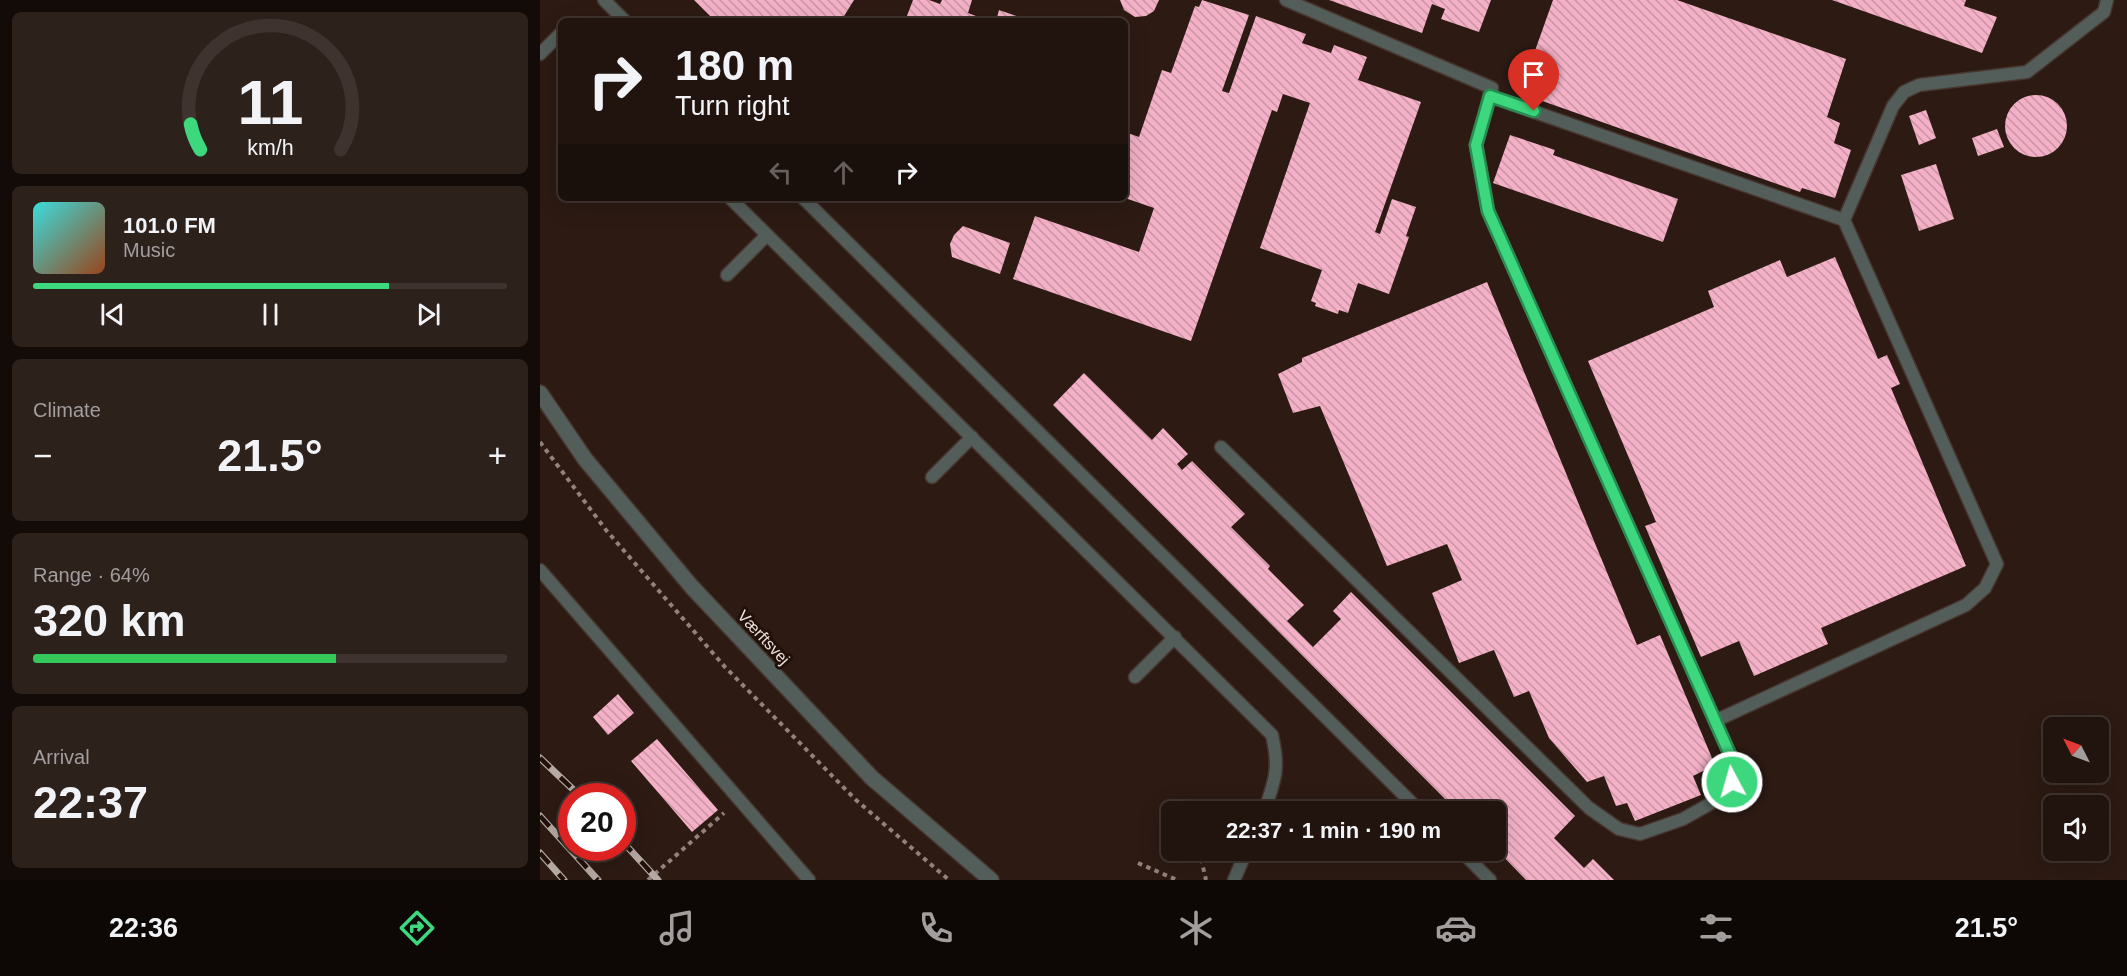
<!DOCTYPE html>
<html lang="en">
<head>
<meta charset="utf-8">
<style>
  body { margin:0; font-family:Arial,sans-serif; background:#2d211c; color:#f1f3f6; height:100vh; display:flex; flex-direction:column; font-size:22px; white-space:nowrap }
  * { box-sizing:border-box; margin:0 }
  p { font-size:20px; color:#a29e9e }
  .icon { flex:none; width:33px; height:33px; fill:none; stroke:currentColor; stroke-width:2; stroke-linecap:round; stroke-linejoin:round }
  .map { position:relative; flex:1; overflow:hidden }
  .drawer { display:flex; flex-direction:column; gap:12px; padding:12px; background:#120b08; width:540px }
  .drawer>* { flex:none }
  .top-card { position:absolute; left:18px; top:18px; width:570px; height:183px; border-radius:9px; box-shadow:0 6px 24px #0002,0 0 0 2px #3e332e; background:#21140e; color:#f1f3f6; overflow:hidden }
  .needle { width:39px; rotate:312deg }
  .controls { position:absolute; left:1503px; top:717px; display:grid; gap:12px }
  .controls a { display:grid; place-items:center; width:66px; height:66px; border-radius:9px; background:#21140e; box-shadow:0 6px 24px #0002,0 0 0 2px #3e332e; font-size:30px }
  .speed { position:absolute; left:18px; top:783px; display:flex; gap:12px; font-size:30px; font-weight:700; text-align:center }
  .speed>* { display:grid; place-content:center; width:78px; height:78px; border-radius:50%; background:#21140e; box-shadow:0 6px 24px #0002,0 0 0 2px #3e332e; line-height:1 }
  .speed .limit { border:9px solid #d22; background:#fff; color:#111 }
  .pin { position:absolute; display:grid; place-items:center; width:51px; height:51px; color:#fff; margin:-62px -26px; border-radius:50% 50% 50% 0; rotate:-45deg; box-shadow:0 0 6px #0007 }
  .pin .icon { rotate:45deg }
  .me { position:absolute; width:66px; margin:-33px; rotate:354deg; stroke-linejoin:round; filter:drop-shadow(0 0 4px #0008) }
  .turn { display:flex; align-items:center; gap:21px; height:126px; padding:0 18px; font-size:27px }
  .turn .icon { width:78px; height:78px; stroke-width:2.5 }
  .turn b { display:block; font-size:42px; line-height:51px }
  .lanes { display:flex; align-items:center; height:57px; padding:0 18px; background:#0003; justify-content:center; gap:30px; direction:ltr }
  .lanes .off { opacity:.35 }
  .big { font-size:45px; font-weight:600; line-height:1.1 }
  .drawer .tile { flex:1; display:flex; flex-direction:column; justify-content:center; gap:9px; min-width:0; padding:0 21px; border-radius:9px; background:#2d211c }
  .drawer .dial { align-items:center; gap:0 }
  .dial svg { height:156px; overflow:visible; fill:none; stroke:#3e332e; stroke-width:7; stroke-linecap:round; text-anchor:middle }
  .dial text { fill:#f1f3f6; stroke:none }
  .song { display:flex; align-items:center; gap:18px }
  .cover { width:72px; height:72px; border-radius:9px; background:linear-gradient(135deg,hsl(180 70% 55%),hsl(20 70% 35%)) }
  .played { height:6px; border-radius:3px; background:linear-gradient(90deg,#3dd77e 75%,#3e332e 75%) }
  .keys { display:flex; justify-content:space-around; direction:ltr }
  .heat { display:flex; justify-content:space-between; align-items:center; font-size:33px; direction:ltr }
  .charge { height:9px; border-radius:4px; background:linear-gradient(90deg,#34c759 64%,#3e332e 0) }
  .trip { position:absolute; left:621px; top:801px; width:345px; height:60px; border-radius:9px; background:#21140e; box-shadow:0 6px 24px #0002,0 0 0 2px #3e332e; font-weight:600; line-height:60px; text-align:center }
  .tabs { display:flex; height:96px; justify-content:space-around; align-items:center; background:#0d0806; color:#a29e9e }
  .tabs .icon { width:42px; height:42px }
  .tabs .active { color:#3dd77e }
  .tabs b { font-size:27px; color:#f1f3f6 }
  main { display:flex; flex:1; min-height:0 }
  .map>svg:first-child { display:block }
  .building { fill:url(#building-back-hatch) }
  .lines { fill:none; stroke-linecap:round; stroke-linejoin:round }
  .service-casing { stroke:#47362f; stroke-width:15 }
  .tertiary-casing { stroke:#47362f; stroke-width:18 }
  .path { stroke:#92827c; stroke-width:4; stroke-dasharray:4.5 4.5; stroke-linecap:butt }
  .service { stroke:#535d5a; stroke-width:12 }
  .tertiary { stroke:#535d5a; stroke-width:15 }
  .rail-casing { stroke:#b6a8a2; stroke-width:7 }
  .rail { stroke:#22110a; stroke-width:4.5; stroke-dasharray:14; stroke-linecap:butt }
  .route-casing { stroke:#288c52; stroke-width:15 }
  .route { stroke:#3dd77e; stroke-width:10 }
  .labels { text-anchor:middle; stroke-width:6; stroke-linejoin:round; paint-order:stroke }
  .street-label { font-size:16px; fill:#efe2dd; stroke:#22110a }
</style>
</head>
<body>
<main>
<section class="drawer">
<div class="tile dial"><svg viewBox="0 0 100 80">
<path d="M14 69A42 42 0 1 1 86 69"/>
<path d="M14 69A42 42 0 0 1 9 56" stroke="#3dd77e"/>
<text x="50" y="56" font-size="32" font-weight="700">11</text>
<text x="50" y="72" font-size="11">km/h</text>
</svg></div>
<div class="tile">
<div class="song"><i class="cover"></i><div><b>101.0 FM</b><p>Music</p></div></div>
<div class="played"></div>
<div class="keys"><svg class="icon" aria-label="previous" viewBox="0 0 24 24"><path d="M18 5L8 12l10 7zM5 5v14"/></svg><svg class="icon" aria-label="pause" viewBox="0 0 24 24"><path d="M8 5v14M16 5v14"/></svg><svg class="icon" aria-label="next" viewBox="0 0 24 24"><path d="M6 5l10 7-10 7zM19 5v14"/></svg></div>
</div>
<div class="tile"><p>Climate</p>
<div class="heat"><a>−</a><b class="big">21.5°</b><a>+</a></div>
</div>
<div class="tile"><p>Range · 64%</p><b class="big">320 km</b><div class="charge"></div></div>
<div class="tile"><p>Arrival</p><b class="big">22:37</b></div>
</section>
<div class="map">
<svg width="1587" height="880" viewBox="0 0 1587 880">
  <defs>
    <pattern id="building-back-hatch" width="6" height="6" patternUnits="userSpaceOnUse" patternTransform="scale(1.5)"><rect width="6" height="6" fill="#f3b0c6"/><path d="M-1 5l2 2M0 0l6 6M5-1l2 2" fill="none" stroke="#c895a5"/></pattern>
  </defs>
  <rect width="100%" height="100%" fill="#2c1a13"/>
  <g class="building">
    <path d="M154 0H314L301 21H175Z"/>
    <path d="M373 0H389L400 4 402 0H432L428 13 449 21H365Z"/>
    <path d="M580 0H619L614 11 606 16 595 17 584 10Z"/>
    <path d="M662 0 709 15 682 91 689 93 716 16 766 34 762 43 791 53 794 45 827 57 818 80 881 102 835 232 840 234 852 199 876 207 866 236 869 237 849 294 818 283 808 313 799 310 798 314 775 306 776 303 771 301 782 270 720 248 770 103 743 94 737 112 732 110 651 341 473 279 495 216 599 252 614 208 585 198V132L599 137 622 70 631 73 655 6 659 7Z"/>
    <path d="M789 0H951L939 32 901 19 905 9 892 4 882 33Z"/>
    <path d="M1013 0H1137L1306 59 1287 117 1300 123 1294 143 1311 150 1295 198 1262 188 1260 192 980 93Z"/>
    <path d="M1292 0H1426L1424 6 1457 17 1442 53Z"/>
    <path d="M459 10 485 19V21H456Z"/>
    <circle cx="1496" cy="126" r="31"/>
    <path d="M1386 110 1396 138 1379 145 1369 116Z"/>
    <path d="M1457 129 1464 147 1438 156 1432 138Z"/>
    <path d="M970 135 1015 150 1013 155 1138 199 1123 242 953 183Z"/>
    <path d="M1396 164 1414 219 1379 231 1361 175Z"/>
    <path d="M423 226 470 243 460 274 412 257 410 244 414 235Z"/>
    <path d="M1295 257 1338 359 1347 355 1360 384 1351 388 1426 566 1281 628 1288 644 1214 676 1199 641 1161 657 1105 526 1116 522 1048 361 1174 307 1168 291 1240 260 1247 277Z"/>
    <path d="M947 282 1097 645 1120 635 1175 765 1153 776 1161 795 1095 821 1087 803 1076 806 1064 776 1047 782 1009 738 989 691 974 697 954 650 919 663 892 593 922 580 907 544 847 566 780 406 753 413 738 374 762 362V358Z"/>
    <path d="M544 373 612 440 623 428 648 454 637 464 642 470 652 461 705 514 691 527 730 566 728 569 764 605 747 621 773 647 801 619 793 611 811 592 1035 816 1014 838 1044 868 1053 859 1074 880H986L956 849V812H918L513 405Z"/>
    <path d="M78 694 94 713 68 735 53 717Z"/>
    <path d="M117 739 178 810 152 832 91 761Z"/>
  </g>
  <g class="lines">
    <g class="service-casing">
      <g id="service">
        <path d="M64 0 85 21"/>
        <path d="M0 54 21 33"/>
        <path d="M949 96 1304 220 1457 564 1445 588 1426 605 1175 721"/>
        <path d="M190 198 732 735C740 769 735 780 724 812"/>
        <path d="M263 198 881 812"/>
        <path d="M1304 220 1353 106 1364 92 1379 85 1487 72 1564 12 1567 0"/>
        <path d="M187 275 227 235"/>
        <path d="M681 447 1049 808 1079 829 1100 834 1143 819 1175 801 1193 782 1192 759 948 211 936 145 952 88 746 0"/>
        <path d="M392 477 432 437"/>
        <path d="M0 570 269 880"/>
        <path d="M595 677 635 637"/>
        <path d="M920 850 950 880"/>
        <path d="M694 880 707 850"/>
      </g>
    </g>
    <g class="tertiary-casing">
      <path id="tertiary" d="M0 393 45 459 151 586 332 778 451 880"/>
    </g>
    <g class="path">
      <path d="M0 442 66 530 185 667 316 800 409 880"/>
      <path d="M659 850 666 880"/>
      <path d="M598 863 637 880"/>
      <path d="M108 880 184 813"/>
    </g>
    <use href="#service" class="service"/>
    <use href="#tertiary" class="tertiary"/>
    <g class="rail-casing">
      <g id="rail">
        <path d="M0 758 40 796"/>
        <path d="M0 816 58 880"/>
        <path d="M82 841 118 880"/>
        <path d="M0 853 24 880"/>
      </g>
    </g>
    <use href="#rail" class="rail"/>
  </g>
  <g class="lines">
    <g class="route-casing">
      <path id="route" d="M994 111 950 96 936 145 948 211 1192 759V782"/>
    </g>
    <use href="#route" class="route"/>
  </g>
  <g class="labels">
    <g class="street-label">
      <text transform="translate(224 637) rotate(47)" y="6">Værftsvej</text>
    </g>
  </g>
</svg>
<div class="controls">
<a><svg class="needle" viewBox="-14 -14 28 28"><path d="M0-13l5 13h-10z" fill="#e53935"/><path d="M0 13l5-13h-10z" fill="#a29e9e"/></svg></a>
<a><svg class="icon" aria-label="sound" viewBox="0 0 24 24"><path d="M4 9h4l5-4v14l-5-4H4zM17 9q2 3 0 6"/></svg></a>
</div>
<div class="speed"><div class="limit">20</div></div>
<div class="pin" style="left:994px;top:111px;background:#d93025"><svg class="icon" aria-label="arrive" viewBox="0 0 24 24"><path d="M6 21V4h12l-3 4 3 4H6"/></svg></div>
<svg class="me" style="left:1192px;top:782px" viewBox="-20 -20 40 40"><circle r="17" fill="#3dd77e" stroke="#fff" stroke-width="3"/><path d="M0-11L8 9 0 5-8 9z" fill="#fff"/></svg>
<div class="trip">22:37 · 1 min · 190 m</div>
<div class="top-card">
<div class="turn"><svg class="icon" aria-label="right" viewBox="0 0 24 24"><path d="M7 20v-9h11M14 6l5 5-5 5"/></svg><div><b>180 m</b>Turn right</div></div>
<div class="lanes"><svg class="icon off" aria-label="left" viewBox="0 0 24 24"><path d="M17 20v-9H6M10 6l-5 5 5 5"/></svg><svg class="icon off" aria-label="ahead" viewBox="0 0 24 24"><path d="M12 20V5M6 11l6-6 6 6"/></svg><svg class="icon" aria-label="right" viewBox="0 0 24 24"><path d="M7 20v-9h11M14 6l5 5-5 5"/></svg></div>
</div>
</div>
</main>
<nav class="tabs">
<b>22:36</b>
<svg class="icon active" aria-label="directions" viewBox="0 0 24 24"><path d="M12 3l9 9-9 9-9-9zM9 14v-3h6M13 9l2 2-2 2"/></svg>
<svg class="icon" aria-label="music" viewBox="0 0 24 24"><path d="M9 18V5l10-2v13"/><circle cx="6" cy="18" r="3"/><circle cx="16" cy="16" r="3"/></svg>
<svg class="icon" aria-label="phone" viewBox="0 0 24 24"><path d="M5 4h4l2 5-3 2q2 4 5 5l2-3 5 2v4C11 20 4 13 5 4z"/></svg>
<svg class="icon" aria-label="climate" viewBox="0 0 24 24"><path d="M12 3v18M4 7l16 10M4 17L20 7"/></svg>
<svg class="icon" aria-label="car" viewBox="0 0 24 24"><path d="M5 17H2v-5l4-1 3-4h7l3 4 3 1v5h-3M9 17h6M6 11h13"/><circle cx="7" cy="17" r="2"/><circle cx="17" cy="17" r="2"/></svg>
<svg class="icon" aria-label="filters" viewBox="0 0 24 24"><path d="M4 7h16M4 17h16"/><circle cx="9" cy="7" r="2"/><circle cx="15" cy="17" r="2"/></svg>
<b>21.5°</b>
</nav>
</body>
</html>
